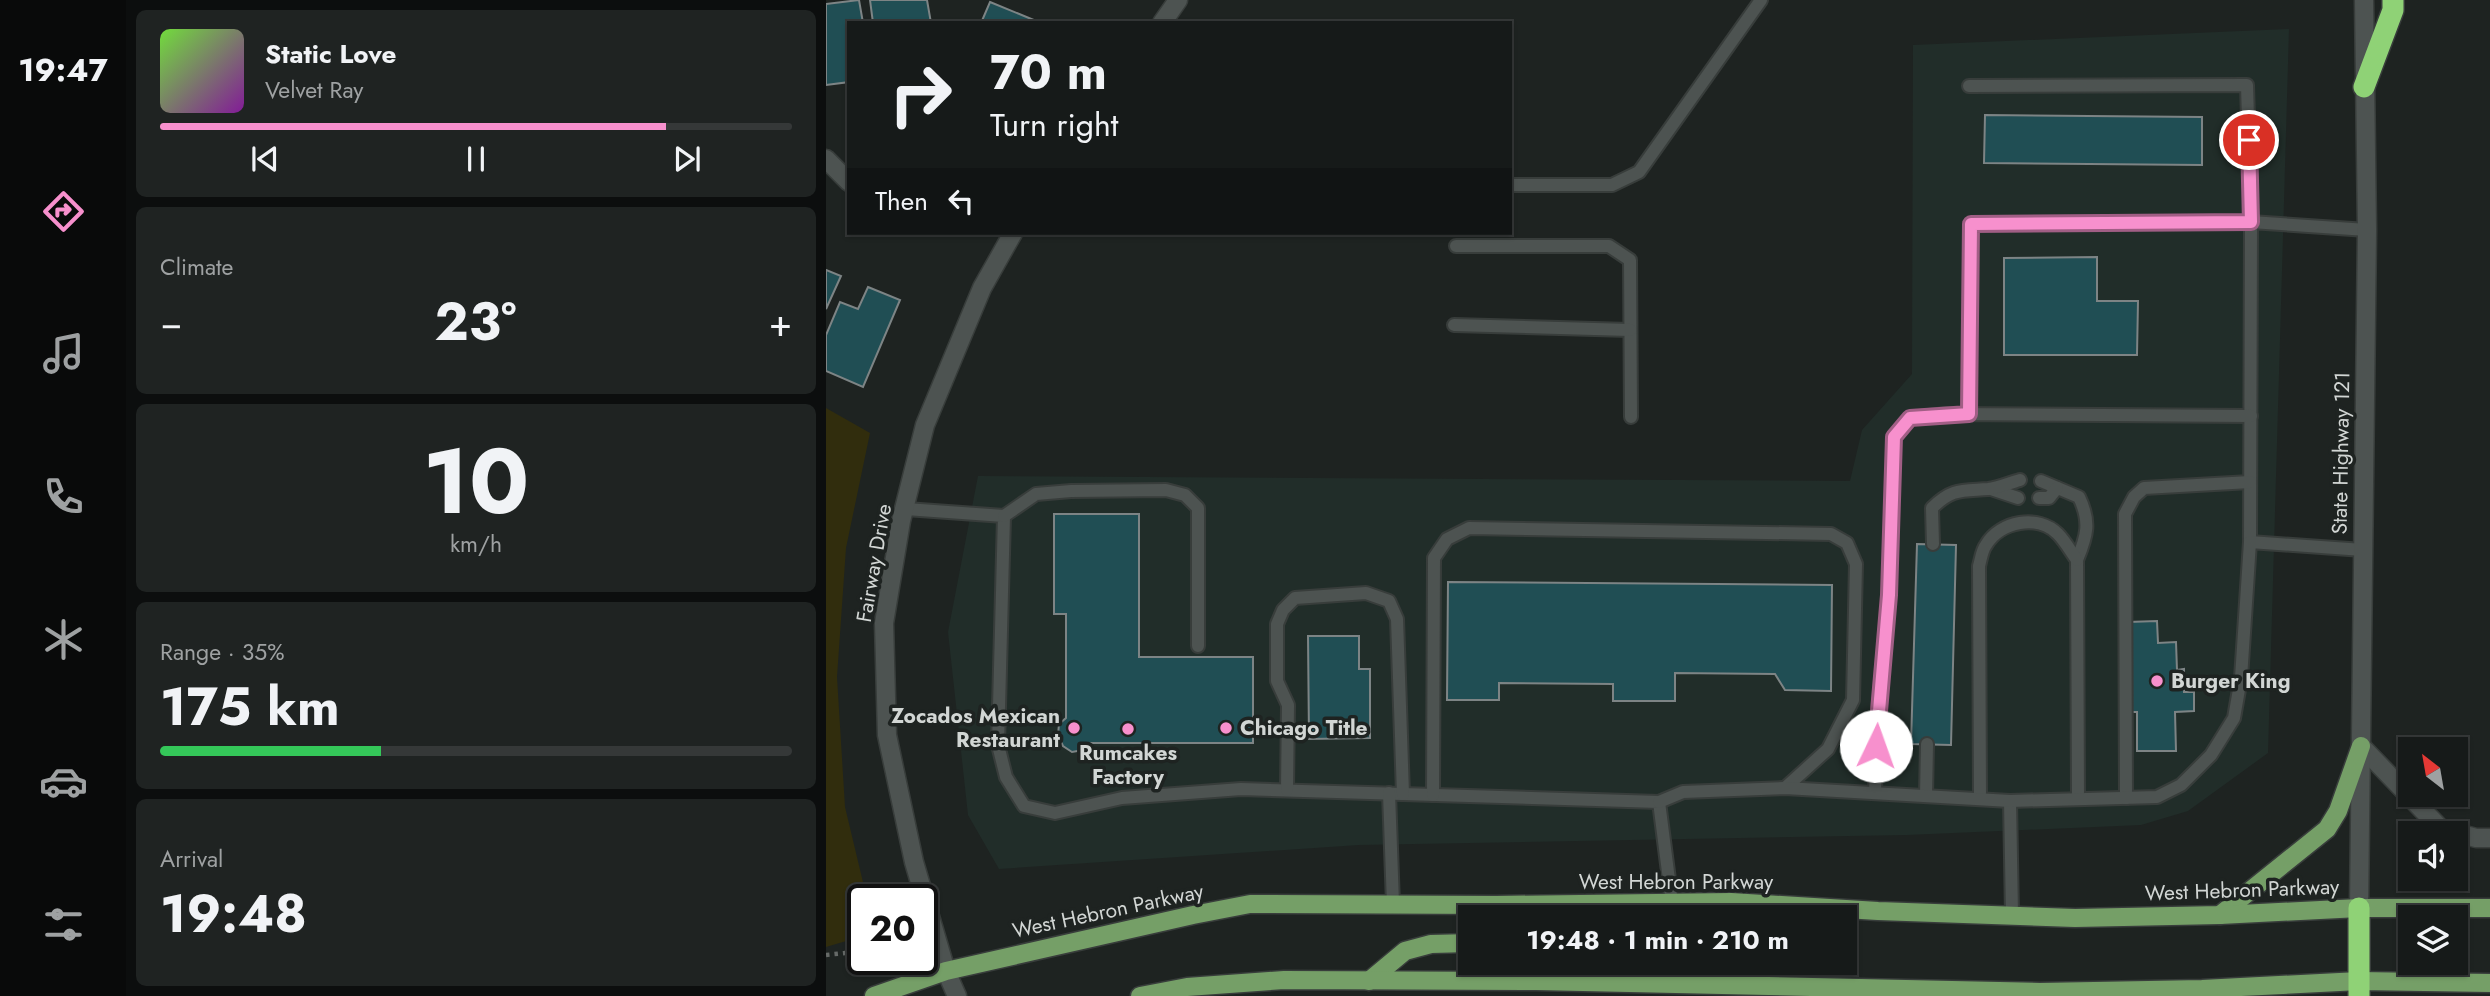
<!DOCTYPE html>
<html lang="en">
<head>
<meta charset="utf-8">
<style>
  body { margin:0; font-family:Jost,sans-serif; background:#1f2322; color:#f1f3f6; height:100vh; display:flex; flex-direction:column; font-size:26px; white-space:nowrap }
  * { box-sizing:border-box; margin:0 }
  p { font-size:23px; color:#9ea1a2 }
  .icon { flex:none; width:38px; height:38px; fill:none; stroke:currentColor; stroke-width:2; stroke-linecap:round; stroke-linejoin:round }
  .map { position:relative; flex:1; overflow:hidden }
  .side { display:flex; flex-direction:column; gap:10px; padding:10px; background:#0c0e0e; width:700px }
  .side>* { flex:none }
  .guide { position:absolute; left:21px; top:21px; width:665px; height:214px; border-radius:0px; box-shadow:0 2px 5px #0004,0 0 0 2px #353838; background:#161a19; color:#f1f3f6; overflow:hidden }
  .needle { width:46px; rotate:329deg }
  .tools { position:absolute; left:1572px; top:737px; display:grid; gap:14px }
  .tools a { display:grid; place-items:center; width:70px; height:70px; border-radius:0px; background:#161a19; box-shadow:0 2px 5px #0004,0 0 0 2px #353838; font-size:35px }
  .speed { position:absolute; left:21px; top:884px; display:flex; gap:14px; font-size:35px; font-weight:700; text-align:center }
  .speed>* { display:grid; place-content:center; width:91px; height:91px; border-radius:50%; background:#161a19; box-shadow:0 2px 5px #0004,0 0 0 2px #353838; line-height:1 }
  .speed .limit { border:4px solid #111; border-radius:10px; background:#fff; color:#111 }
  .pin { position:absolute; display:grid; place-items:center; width:60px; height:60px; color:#fff; margin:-30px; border:4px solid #fff; border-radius:50%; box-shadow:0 2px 7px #0007 }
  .me { position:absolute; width:77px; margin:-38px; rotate:3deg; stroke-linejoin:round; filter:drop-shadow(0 0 5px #0008) }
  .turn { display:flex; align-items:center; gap:24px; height:147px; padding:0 28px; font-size:32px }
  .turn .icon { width:91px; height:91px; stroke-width:2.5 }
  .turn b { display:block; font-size:49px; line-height:60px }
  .then { display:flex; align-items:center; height:66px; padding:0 28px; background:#0003; gap:14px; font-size:26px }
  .big { font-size:52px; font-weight:700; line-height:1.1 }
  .side .widget { flex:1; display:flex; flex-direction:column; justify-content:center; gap:10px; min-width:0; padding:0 24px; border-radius:10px; background:#1f2322 }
  .side .dial { align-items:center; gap:0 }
  .dial b { font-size:91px; line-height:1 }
  .song { display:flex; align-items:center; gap:21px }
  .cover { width:84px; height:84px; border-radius:10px; background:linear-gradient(135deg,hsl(100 70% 55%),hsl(290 70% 35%)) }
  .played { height:7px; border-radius:4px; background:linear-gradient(90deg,#f790cd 80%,#353838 80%) }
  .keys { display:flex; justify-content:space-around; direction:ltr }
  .heat { display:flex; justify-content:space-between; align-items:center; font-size:38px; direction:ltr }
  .charge { height:10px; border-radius:5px; background:linear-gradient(90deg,#34c759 35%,#353838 0) }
  .trip { position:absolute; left:632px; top:905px; width:399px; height:70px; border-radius:0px; background:#161a19; box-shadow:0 2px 5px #0004,0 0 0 2px #353838; font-weight:700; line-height:70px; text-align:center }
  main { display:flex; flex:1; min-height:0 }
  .menu { display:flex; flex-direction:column; width:126px; justify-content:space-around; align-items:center; background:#090a0a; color:#9ea1a2 }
  .menu .icon { width:49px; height:49px }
  .menu .selected { color:#f790cd }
  .menu b { font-size:32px; color:#f1f3f6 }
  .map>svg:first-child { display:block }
  .built { fill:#212d29 }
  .green { fill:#312d0d }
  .building { fill:#204e54; stroke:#7d8485; stroke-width:2 }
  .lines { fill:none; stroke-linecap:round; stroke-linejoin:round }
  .lane-casing { stroke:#383d3b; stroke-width:16 }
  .street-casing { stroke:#383d3b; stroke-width:21 }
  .secondary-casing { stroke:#383d3b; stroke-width:21 }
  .primary-casing { stroke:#383d3b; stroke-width:21 }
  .highway-casing { stroke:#383d3b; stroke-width:24 }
  .path { stroke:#666a68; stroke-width:4.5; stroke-dasharray:3.5 5; stroke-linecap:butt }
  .lane { stroke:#4d5351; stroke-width:12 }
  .street { stroke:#4d5351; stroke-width:18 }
  .secondary { stroke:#4d5351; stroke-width:18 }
  .primary { stroke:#759f67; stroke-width:18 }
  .highway { stroke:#8fd276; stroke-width:21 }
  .route-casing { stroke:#a15e85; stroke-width:18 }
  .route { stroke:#f790cd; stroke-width:12 }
  .poi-dot { fill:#f790cd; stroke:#1e2321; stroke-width:2.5 }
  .labels { text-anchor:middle; stroke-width:7; stroke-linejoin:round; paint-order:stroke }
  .street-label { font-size:21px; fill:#d2d6d4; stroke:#1e2321 }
  .poi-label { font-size:21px; font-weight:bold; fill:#d2d6d4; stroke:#1e2321; text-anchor:start }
</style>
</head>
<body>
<main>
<nav class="menu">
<b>19:47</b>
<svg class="icon selected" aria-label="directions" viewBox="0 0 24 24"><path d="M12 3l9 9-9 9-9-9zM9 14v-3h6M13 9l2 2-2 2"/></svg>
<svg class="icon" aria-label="music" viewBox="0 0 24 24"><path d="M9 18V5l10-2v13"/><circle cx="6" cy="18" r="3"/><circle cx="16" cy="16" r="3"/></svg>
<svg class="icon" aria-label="phone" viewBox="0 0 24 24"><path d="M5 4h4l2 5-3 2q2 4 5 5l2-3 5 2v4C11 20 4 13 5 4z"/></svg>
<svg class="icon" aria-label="climate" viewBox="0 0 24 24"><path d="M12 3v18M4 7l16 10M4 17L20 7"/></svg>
<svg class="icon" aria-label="car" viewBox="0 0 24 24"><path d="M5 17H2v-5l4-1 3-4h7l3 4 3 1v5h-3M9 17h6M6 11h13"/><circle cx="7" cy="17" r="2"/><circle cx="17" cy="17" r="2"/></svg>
<svg class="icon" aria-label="filters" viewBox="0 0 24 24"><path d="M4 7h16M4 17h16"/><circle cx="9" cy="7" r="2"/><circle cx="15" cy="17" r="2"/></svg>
</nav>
<section class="side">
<div class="widget">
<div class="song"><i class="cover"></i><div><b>Static Love</b><p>Velvet Ray</p></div></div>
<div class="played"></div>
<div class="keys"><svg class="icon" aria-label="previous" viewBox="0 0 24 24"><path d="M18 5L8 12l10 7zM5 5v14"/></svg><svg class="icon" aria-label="pause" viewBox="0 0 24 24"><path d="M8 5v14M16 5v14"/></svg><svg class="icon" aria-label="next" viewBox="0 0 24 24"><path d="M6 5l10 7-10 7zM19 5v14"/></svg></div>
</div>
<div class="widget"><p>Climate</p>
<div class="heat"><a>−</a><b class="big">23°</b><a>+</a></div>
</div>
<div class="widget dial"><b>10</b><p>km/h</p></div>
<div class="widget"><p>Range · 35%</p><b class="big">175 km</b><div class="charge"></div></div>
<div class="widget"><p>Arrival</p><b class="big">19:48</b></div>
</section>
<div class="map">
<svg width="1664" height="996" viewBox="0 0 1664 996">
  <rect width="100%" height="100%" fill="#1e2321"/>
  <path class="built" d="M1463 29 1442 753 1362 811 1315 825 1081 835 533 845 173 869 142 815 122 632 152 476 1024 481 1036 430 1086 374 1087 45Z"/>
  <path class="green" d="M0 408 44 433 20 548 11 677 19 807 41 899 37 900V936L0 947Z"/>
  <g class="building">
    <path d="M33 0 37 23H23V82L0 85V4Z"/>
    <path d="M44 0H101L105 23H47Z"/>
    <path d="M164 2 215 23H155Z"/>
    <path d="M1159 115 1376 117V165L1158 163Z"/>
    <path d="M1271 257V301H1312L1311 355H1178V258Z"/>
    <path d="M0 270 15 276 0 309Z"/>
    <path d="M42 287 74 300 37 387 0 371V335L14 302 32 309Z"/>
    <path d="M228 514H313V657H427V743H265L257 750 246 752 237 746 232 735 233 724 240 718V614H228Z"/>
    <path d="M1091 544 1130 545 1125 745 1085 744Z"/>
    <path d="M622 582 1006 585 1005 691 959 690 949 674 849 673V701H787V684L673 683V700H621Z"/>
    <path d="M1331 621 1332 643 1350 642 1351 670 1358 669V692H1368V711L1349 712 1350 751H1311V712H1304L1302 622Z"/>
    <path d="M482 636H533V669H544V738L483 739Z"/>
  </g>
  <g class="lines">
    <g class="lane-casing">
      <g id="lane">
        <path d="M684 185H786L813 172 935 0"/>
        <path d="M630 246H783L804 260 805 417"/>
        <path d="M628 325 804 330"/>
        <path d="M1143 414 1145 224 1425 222 1421 85 1143 86"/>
        <path d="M1215 481 1253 497C1265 522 1261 536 1251 560L1252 799"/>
        <path d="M1165 489 1192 498"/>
        <path d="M1213 498H1223L1231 488"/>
        <path d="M80 509 178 516 172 745 180 777 198 806 229 813 296 798 415 789 833 802 846 903"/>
        <path d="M178 516 210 494 245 491 340 490 359 495 372 508V646"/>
        <path d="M1424 542 1425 222 1541 230"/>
        <path d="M1107 544 1106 508C1126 488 1136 491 1162 489 1172 488 1183 483 1194 480"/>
        <path d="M461 790 462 705 451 681V624L457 610 469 598 540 593 563 601 571 619 577 794"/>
        <path d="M563 793 567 904"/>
        <path d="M1049 793 1051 722 1063 595 1068 437 1084 418 1120 414 1425 416"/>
        <path d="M607 795 608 558 621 539 643 528 1005 534 1021 543 1030 564 1027 700 1002 749 959 788"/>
        <path d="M1100 796 1101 744"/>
        <path d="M1300 798 1299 514 1308 497 1318 488 1424 482"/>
        <path d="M1154 799 1153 566C1155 559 1156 550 1160 545 1174 521 1212 514 1232 534 1239 541 1245 552 1251 560"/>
        <path d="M1184 801 1186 915"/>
        <path d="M833 802 857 792 959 788 1184 801 1331 797 1355 785 1385 755 1408 718 1415 678 1424 542 1537 550"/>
      </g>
    </g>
    <g class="street-casing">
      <path id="street" d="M0 159 23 182"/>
    </g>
    <g class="secondary-casing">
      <g id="secondary">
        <path d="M336 23 352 0"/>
        <path d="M1535 746 1614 828 1650 838H1664"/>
        <path d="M1533 908 1541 230 1538 0"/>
        <path d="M131 996 120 971 88 862 61 735 58 623 75 521 99 425 156 288 187 233"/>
      </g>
    </g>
    <g class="primary-casing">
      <g id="primary">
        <path d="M1394 915 1501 829 1512 811 1535 746"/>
        <path d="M543 981 579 951 605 944 644 943"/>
        <path d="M48 996 120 971 367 915 424 904 670 905 905 902 1052 911 1249 918 1394 915 1533 908H1664"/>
        <path d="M314 996 361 987 458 980 710 981 1214 992 1376 989 1533 981 1664 983"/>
      </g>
    </g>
    <g class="highway-casing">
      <g id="highway">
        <path d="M1538 87 1567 10V0"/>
        <path d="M1533 908V996"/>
      </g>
    </g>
    <path class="path" d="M0 955 19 953 37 947"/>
    <use href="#lane" class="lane"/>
    <use href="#street" class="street"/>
    <use href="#secondary" class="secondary"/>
    <use href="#primary" class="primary"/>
    <use href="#highway" class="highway"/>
  </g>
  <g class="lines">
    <g class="route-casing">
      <path id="route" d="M1050 746 1063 595 1068 437 1084 418 1143 414 1145 224 1425 222 1423 140"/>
    </g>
    <use href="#route" class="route"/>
  </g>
  <g class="poi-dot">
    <circle cx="1331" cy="681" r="7"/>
    <circle cx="248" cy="728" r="7"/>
    <circle cx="400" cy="728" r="7"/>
    <circle cx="302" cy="729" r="7"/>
  </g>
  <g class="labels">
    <g class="street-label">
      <text transform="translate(1515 453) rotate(-89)" y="7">State Highway 121</text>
      <text transform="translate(48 563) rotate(-80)" y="7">Fairway Drive</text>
      <text x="850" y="889">West Hebron Parkway</text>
      <text transform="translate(1416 890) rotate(-2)" y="7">West Hebron Parkway</text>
      <text transform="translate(282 911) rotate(-12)" y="7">West Hebron Parkway</text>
    </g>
    <g class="poi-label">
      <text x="1345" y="688">Burger King</text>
      <text x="234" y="723" text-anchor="end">Zocados Mexican<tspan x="234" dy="24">Restaurant</tspan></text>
      <text x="414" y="735">Chicago Title</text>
      <text x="302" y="760" text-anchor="middle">Rumcakes<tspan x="302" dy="24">Factory</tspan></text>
    </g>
  </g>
</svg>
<div class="tools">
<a><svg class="needle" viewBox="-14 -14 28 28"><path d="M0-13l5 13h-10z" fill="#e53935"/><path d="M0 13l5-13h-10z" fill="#9ea1a2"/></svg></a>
<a><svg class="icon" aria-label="sound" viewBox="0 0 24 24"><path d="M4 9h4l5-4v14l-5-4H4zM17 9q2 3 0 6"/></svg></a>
<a><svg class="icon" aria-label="layers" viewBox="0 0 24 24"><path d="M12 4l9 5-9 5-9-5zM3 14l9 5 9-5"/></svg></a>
</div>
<div class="speed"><div class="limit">20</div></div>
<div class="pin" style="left:1423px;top:140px;background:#d93025"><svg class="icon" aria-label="arrive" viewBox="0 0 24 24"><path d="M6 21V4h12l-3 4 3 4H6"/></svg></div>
<svg class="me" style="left:1050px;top:746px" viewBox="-20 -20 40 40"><circle r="19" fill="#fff"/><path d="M0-13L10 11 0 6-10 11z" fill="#f790cd"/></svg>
<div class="trip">19:48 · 1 min · 210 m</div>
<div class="guide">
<div class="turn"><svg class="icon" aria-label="right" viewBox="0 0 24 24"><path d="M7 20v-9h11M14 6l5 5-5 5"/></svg><div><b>70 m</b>Turn right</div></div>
<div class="then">Then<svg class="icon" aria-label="left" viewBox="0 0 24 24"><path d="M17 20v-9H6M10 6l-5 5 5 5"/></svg></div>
</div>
</div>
</main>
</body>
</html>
